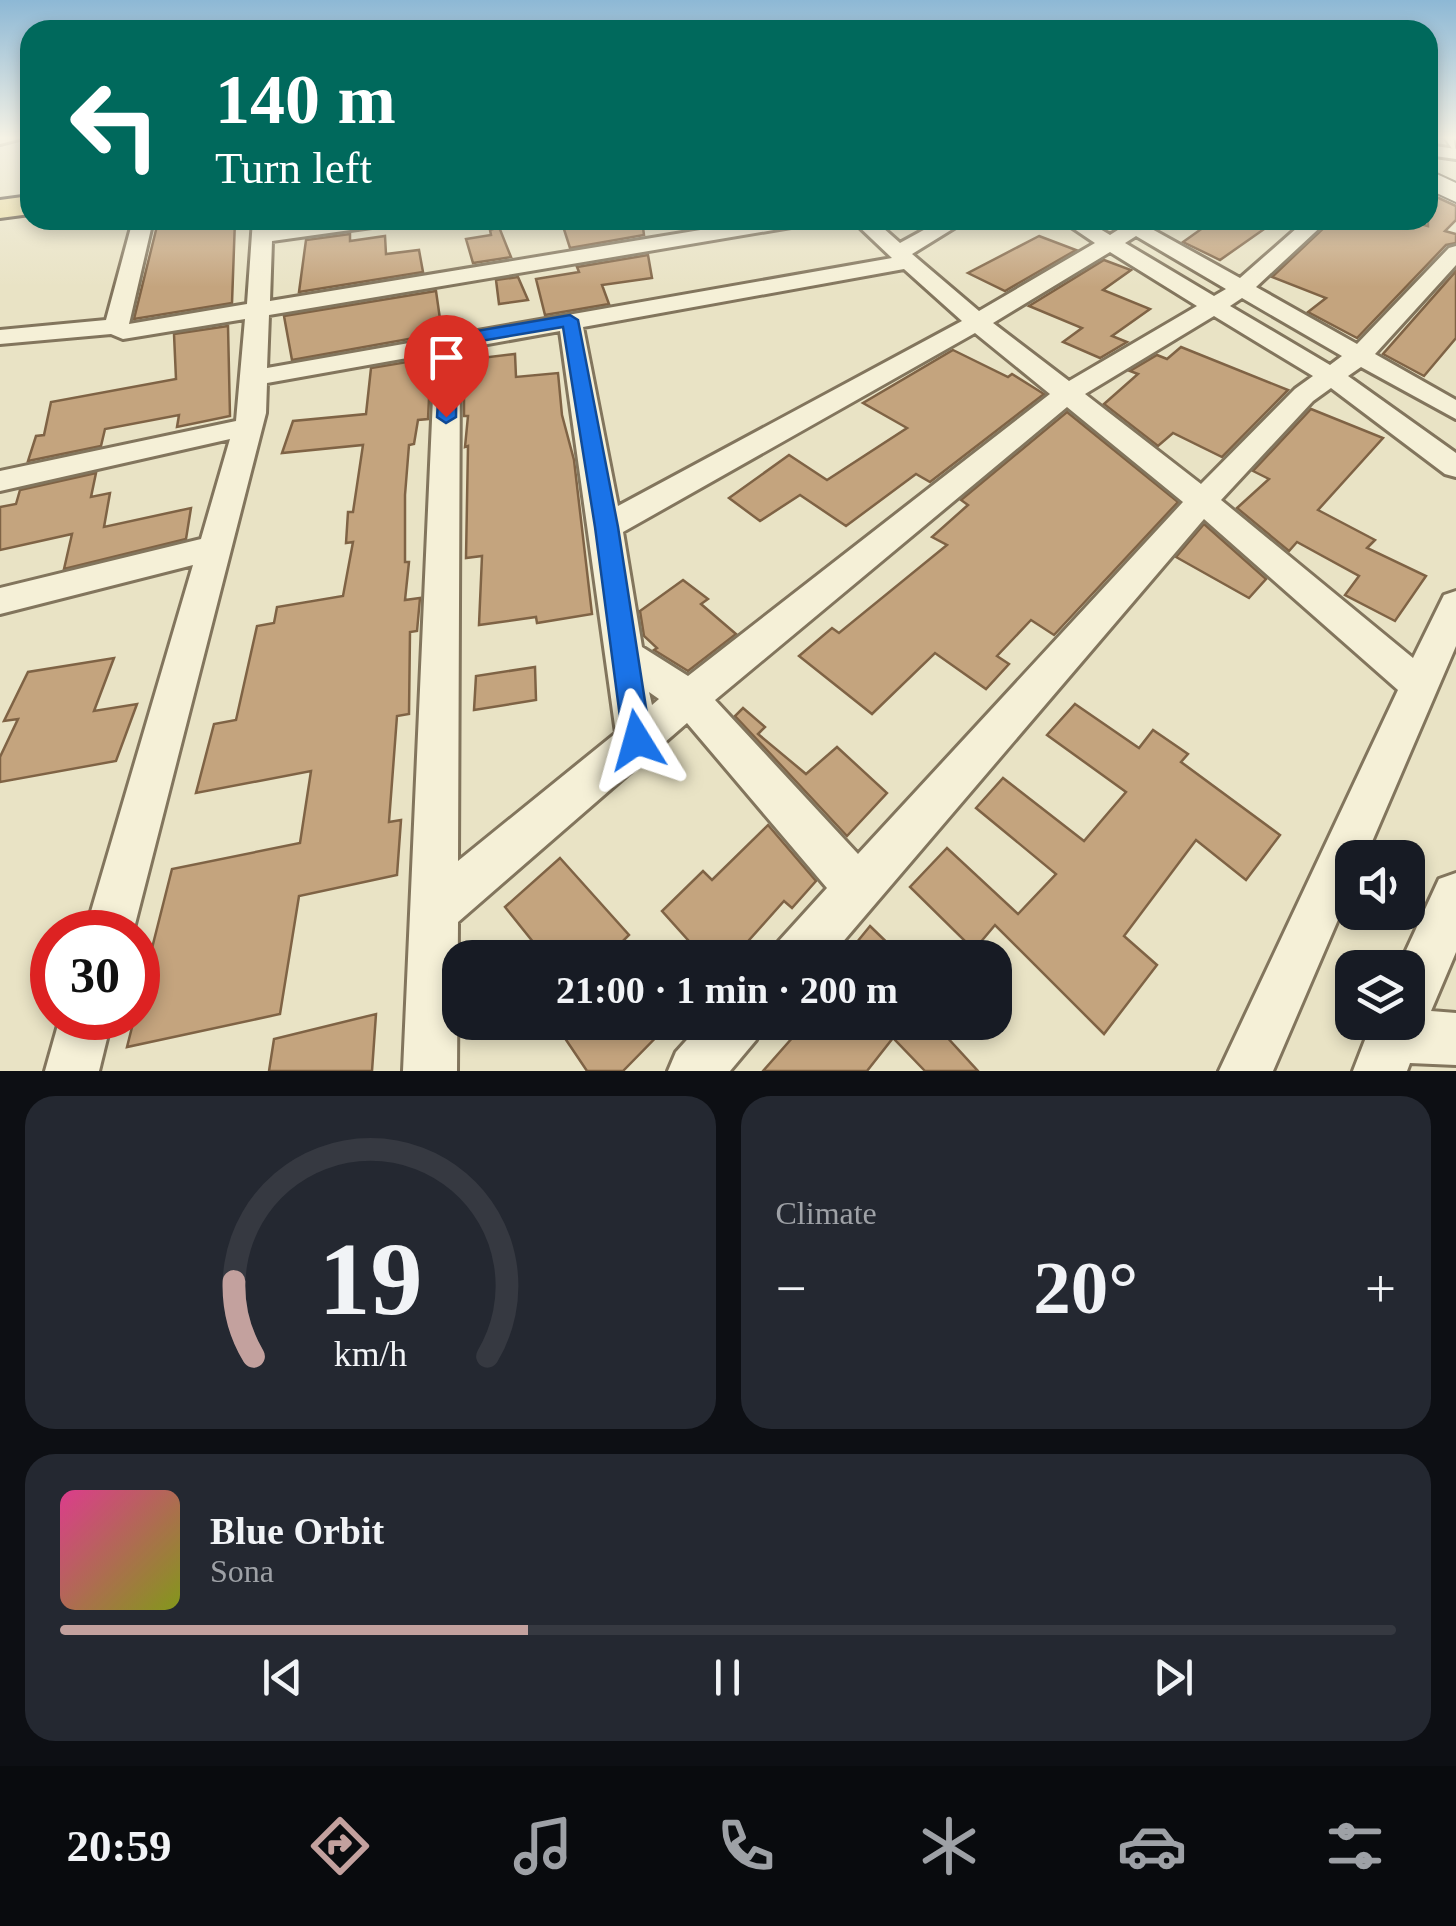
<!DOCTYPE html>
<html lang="en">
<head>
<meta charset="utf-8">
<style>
  body { margin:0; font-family:"Times New Roman",serif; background:#242831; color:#f1f3f6; height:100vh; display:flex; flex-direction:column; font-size:38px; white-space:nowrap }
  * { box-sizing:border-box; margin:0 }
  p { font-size:32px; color:#9ea1a6 }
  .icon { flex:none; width:55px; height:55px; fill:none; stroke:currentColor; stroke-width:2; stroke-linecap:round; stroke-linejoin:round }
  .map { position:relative; height:1071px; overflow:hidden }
  .side { display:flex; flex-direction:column; gap:25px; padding:25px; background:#0d0f14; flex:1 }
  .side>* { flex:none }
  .guide { position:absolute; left:20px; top:20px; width:1418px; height:210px; border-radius:30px; box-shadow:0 5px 15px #0003; background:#00695c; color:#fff; overflow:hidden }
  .fabs { position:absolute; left:1335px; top:840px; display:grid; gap:20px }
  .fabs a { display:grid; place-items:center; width:90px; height:90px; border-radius:20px; background:#171b24; box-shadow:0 5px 15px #0003; font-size:50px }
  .speed { position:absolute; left:30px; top:910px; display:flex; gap:20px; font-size:50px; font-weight:700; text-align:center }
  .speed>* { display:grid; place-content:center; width:130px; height:130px; border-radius:50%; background:#171b24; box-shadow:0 5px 15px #0003; line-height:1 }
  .speed .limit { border:15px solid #d22; background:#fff; color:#111 }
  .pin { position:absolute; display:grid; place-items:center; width:85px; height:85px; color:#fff; margin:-102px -42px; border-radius:50% 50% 50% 0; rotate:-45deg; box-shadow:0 0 10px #0007 }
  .pin .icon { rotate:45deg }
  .me { position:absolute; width:110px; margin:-55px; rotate:352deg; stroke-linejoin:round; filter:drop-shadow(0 0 8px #0008) }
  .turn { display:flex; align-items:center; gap:35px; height:210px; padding:0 30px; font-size:45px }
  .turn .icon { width:130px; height:130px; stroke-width:2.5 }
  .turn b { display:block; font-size:70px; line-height:85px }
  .big { font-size:75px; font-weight:800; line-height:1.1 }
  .side .widget { flex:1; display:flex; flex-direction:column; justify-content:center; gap:15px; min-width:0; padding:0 35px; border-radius:30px; background:#242831 }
  .side .dial { align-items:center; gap:0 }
  .dial svg { height:260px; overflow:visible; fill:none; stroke:#363941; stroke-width:7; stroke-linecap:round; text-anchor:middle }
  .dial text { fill:#f1f3f6; stroke:none }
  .song { display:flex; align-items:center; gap:30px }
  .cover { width:120px; height:120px; border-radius:15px; background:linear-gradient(135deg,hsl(330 70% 55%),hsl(70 70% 35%)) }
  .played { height:10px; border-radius:5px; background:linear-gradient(90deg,#c3a19e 35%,#363941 35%) }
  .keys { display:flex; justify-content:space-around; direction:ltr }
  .heat { display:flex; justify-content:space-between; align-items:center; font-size:55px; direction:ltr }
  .side .tiles { flex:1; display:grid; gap:25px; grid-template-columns:1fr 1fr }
  .widget:last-child { grid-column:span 2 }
  .trip { position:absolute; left:442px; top:940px; width:570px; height:100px; border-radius:30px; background:#171b24; box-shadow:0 5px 15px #0003; font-weight:800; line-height:100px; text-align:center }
  .tabs { display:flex; height:160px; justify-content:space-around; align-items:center; background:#090b0e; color:#9ea1a6 }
  .tabs .icon { width:70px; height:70px }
  .tabs .active { color:#c3a19e }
  .tabs b { font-size:45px; color:#f1f3f6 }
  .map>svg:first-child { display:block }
  .building { fill:#c4a47e; stroke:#7f6345; stroke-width:2.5 }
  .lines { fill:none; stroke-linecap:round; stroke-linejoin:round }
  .service-casing { stroke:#82755d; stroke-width:4 }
  .minor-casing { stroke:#82755d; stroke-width:6 }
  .secondary-casing { stroke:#645740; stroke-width:4 }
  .primary-casing { stroke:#504331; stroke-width:6 }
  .service { fill:#f5f0d7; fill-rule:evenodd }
  .minor { fill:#f5f0d7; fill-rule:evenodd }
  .secondary { fill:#f5f0d7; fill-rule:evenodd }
  .primary { fill:#e9dba0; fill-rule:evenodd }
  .route { fill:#1a73e8; stroke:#114b97; stroke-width:2.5 }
</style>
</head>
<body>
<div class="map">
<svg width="1456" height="1071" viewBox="0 0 1456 1071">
  <rect width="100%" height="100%" fill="#e9e3c5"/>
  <g class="building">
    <path d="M1428 193 1456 206V220L1445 231 1456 234V243L1446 245 1357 338 1308 312 1326 298 1272 277 1332 220H1406L1428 226Z"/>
    <path d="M199 220H235L232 303 134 319 157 226Z"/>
    <path d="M561 220H642L644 235 570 248Z"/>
    <path d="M1214 220H1277L1220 260 1183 242Z"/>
    <path d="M499 227 511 257 473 263 466 239 491 235 490 230Z"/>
    <path d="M350 234V241L385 236 386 254 419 250 423 272 299 292 306 240Z"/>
    <path d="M1039 236 1076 250 1005 291 968 273Z"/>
    <path d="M648 255 652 278 602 285 609 304 545 315 536 279 579 272 577 267Z"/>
    <path d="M1104 260 1131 270 1103 290 1150 309 1112 336 1127 342 1100 358 1063 342 1082 328 1029 306Z"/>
    <path d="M1456 271V338L1424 376 1383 354Z"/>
    <path d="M518 277 528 300 499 304 496 280Z"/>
    <path d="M436 291 442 333 292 360 284 316Z"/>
    <path d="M228 326 230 416 177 427 179 415 105 429 101 446 28 461 36 436 44 435 51 402 176 379 174 334Z"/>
    <path d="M1181 347 1288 390 1222 457 1173 433 1158 446 1104 404 1138 374 1130 371 1157 355 1167 359Z"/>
    <path d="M953 350 1008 377 1012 374 1044 394 930 482 916 474 846 526 800 495 760 521 729 498 789 455 827 480 907 428 863 403Z"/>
    <path d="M515 354 516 377 558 373 562 415 574 460 592 614 537 623 536 617 479 625 482 556 466 558 468 446 465 447 468 416H464V360Z"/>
    <path d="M431 358 428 419 418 420 414 444 409 445 405 495V562H409L405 600 420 598 417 631 410 632 409 714 397 716 389 822 401 820 397 875 299 896 280 1014 127 1047 172 869 300 843 311 771 196 793 214 724 236 720 257 626 274 623 277 607 343 596 353 542 346 543 348 512H353L363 445 282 453 293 421 366 414 371 368Z"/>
    <path d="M1311 409 1383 438 1318 510 1375 540 1367 548 1426 576 1395 621 1345 595 1359 576 1297 542 1289 551 1237 508 1269 479 1253 471Z"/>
    <path d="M1067 412 1178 502 1054 635 1031 620 997 656 1009 664 986 689 935 653 872 714 799 656 832 628 839 633 947 545 932 537 968 505 961 500Z"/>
    <path d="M96 473 91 497 110 493 104 527 191 508 186 539 64 569 72 534 0 550V507L16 504 20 490Z"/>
    <path d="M1204 524 1266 579 1249 598 1176 557Z"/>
    <path d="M683 580 708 599 701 604 736 634 688 671 654 650 657 648 644 636 640 611Z"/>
    <path d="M114 658 94 711 137 704 116 761 0 782V757L18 719 4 721 28 672Z"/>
    <path d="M535 667 536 700 474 710 476 676Z"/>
    <path d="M1075 704 1139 748 1153 730 1188 754 1181 762 1280 835 1246 880 1196 840 1124 936 1157 965 1104 1034 995 925 974 950 910 887 947 848 1018 914 1056 874 976 808 1003 778 1084 841 1126 792 1047 735Z"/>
    <path d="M743 708 765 727 758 734 806 774 837 747 887 793 847 836 735 716Z"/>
    <path d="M768 825 816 881 792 908 784 901 733 958H717L704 944 697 950 662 911 703 871 712 880Z"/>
    <path d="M560 858 629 935 606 958H546L505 907Z"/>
    <path d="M870 926 903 958H844Z"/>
    <path d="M376 1014 372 1071H269L274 1039Z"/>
    <path d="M554 1022H671L623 1071H587Z"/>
    <path d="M779 1022H933L978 1071H925L893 1038 867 1071H763L793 1037Z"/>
  </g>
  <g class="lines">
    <g class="service-casing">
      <path id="service" d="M1444 137H1453L1456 151 1453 150Z"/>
    </g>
    <g class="minor-casing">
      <g id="minor">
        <path d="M0 137H26L0 144Z"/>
        <path d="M1428 145 1456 149V159L1428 155Z"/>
        <path d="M133 220H153L129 324 247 304 253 220H273V229L335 220H389L379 226 272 241 270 301 761 220H807L797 226 269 315 267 368 892 258 852 220H874L900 243 942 220H967L912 254 979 311 1095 243 1061 220H1085L1110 235 1121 228 1112 220H1159L1150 228 1240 278 1306 220H1328L1256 287 1357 344 1449 248 1456 246V265L1375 354 1456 400V419L1361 367 1348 376 1456 453V477L1445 474 1331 388 1313 401 1221 500 1413 658 1444 595 1456 591V646L1365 858H1352V887L1273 1071H1219L1398 690 1204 519 829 958H771L779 941 827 888 687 723 458 922 457 1071H403L435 353 267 383 266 413 133 932H85L193 565 0 614V588L201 539 230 439 0 491V471L236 421 245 319 123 339 111 334 0 344V330L106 320ZM1136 236 1226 289 1214 296 1125 243ZM1110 252 1197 306 1069 381 993 323ZM904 269 962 321 618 506 583 327ZM1242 298 1342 356 1330 365 1230 306ZM1214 316 1313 376 1295 389 1201 484 1085 394ZM560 331 616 733 458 861 460 349ZM975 333 1050 394 688 676 642 647 623 532ZM1067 407 1183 502 858 854 715 700ZM649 692 659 699 652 705Z"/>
        <path d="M1456 873V952L1431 1011 1456 1013V1065L1410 1063 1407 1071H1353L1372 1022H1408V968H1398L1439 879Z"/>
        <path d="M60 1018H112L99 1071H45Z"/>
        <path d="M703 1022H764L756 1040 730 1071H668L676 1052Z"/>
      </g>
    </g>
    <g class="secondary-casing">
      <path id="secondary" d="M1428 170 1456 183V202L1428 189Z"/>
    </g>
    <g class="primary-casing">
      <path id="primary" d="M30 196V214L0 218V200Z"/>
    </g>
    <use href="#service" class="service"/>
    <use href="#minor" class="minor"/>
    <use href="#secondary" class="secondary"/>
    <use href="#primary" class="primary"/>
  </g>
  <linearGradient id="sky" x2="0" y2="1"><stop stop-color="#8db8d5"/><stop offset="0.48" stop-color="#f5f2e5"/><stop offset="1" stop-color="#f5f2e5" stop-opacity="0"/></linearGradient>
  <rect width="1456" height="287" fill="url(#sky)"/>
  <path class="route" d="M570 315 578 320 618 527 651 740 647 748 637 752 627 748 623 740 595 527 563 327 457 345 456 417 446 423 437 417 442 337Z"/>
</svg>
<div class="fabs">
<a><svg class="icon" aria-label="sound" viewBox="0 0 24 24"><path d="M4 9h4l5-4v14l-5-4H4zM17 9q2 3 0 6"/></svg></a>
<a><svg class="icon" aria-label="layers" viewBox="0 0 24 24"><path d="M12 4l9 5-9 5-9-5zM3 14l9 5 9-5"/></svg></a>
</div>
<div class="speed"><div class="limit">30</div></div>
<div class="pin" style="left:446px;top:417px;background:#d93025"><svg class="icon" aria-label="arrive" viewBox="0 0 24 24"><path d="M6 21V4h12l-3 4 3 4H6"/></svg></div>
<svg class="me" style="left:637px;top:740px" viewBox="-20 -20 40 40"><path d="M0-17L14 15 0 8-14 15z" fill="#1a73e8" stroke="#fff" stroke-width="4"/></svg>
<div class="trip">21:00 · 1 min · 200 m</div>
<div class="guide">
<div class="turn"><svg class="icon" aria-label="left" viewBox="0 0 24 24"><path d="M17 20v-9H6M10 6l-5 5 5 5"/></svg><div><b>140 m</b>Turn left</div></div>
</div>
</div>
<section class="side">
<div class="tiles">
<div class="widget dial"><svg viewBox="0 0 100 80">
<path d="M14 69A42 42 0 1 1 86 69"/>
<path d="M14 69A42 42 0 0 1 8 46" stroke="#c3a19e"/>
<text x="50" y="56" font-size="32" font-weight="700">19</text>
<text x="50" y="72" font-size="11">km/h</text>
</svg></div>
<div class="widget"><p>Climate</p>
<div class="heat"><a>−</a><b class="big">20°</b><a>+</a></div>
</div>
<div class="widget">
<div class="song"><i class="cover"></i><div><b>Blue Orbit</b><p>Sona</p></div></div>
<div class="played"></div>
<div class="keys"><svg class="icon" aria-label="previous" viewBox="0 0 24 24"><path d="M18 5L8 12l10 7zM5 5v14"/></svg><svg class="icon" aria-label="pause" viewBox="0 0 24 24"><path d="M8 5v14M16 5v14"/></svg><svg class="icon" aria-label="next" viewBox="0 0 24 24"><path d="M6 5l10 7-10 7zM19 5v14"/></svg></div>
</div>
</div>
</section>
<nav class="tabs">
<b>20:59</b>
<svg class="icon active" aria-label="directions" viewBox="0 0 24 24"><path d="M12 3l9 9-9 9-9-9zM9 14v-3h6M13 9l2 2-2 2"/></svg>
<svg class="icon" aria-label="music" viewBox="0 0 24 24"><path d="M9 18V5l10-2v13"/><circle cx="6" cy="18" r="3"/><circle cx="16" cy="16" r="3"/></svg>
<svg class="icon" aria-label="phone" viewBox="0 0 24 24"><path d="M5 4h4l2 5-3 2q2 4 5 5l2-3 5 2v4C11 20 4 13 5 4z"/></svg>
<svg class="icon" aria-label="climate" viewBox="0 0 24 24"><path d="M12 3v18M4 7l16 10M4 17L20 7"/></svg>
<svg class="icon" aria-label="car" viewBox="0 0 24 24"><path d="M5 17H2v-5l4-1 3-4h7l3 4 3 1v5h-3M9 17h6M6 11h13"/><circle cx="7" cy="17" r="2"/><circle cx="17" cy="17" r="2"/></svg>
<svg class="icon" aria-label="filters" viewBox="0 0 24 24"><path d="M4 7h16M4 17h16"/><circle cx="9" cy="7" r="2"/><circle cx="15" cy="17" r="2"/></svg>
</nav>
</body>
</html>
